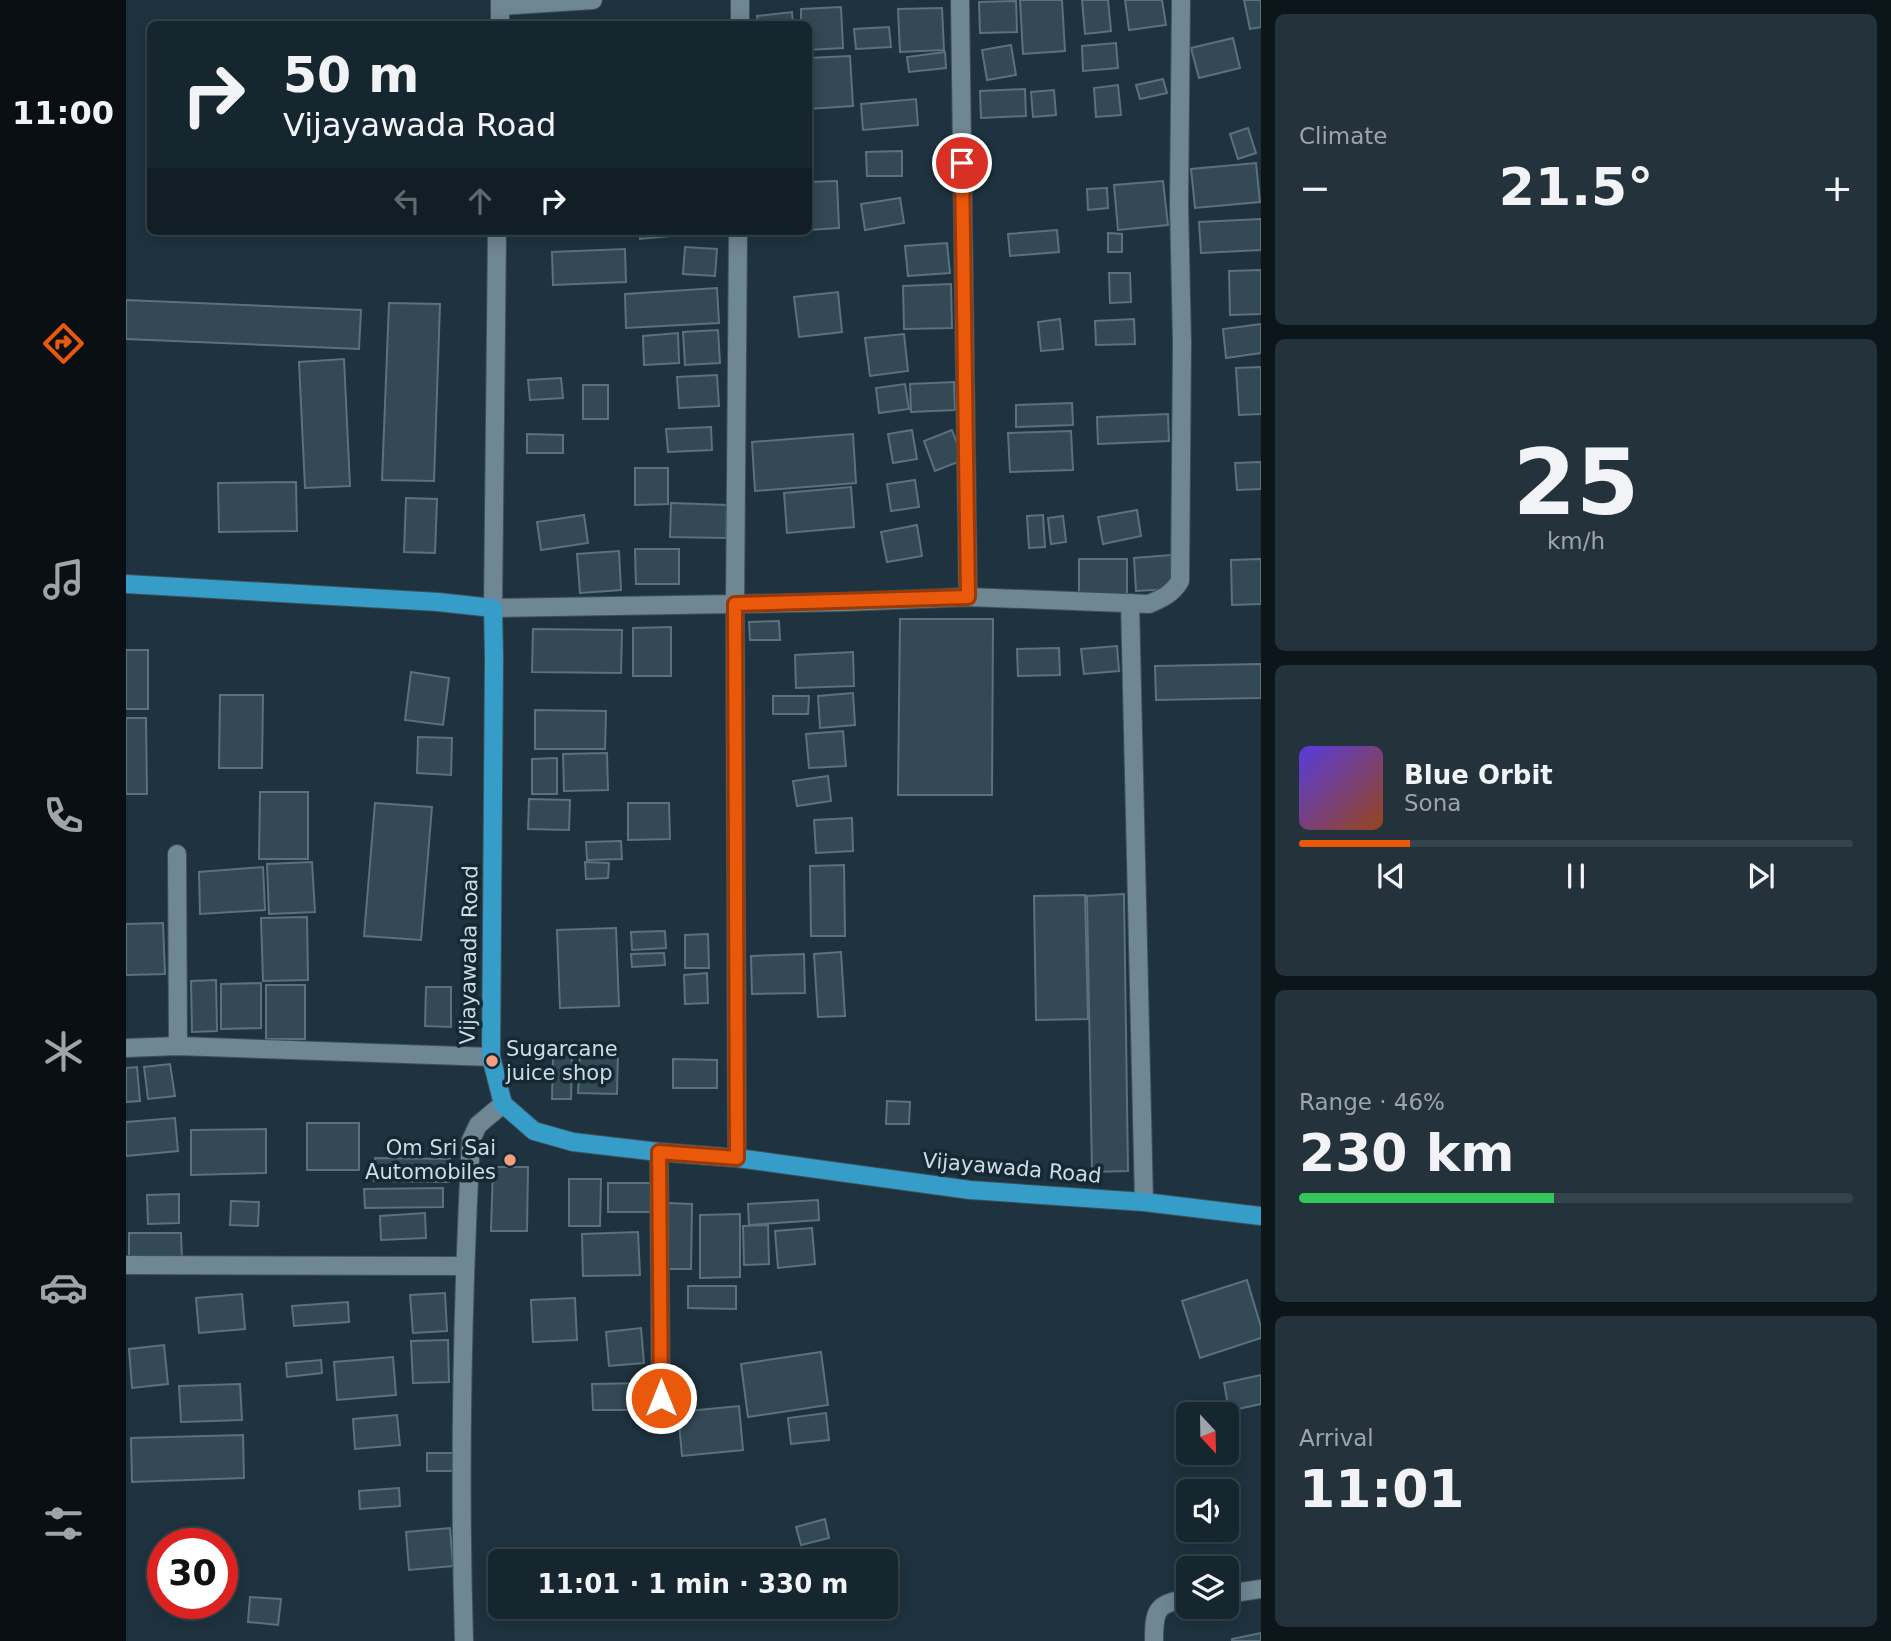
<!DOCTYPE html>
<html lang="en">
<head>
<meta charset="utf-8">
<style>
  body { margin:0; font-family:"DejaVu Sans",sans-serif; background:#23323b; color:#f1f3f6; height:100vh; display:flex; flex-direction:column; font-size:26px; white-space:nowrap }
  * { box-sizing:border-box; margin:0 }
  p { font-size:23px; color:#9ea5aa }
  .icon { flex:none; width:38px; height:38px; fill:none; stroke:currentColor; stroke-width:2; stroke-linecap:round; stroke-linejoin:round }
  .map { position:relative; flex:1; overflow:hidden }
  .side { display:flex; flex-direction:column; gap:14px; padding:14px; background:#0c151a; width:630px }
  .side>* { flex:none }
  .guide { position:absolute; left:21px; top:21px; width:665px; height:214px; border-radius:10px; box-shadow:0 4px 18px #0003,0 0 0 2px #35434b; background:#16262f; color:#f1f3f6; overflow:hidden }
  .needle { width:46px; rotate:158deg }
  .buttons { position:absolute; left:1050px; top:1402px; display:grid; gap:14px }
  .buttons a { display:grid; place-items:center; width:63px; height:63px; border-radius:10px; background:#16262f; box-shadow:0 4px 18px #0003,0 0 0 2px #35434b; font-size:35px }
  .speed { position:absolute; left:21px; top:1528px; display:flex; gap:14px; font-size:35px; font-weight:700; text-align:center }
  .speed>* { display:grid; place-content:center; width:91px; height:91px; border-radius:50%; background:#16262f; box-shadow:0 4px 18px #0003,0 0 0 2px #35434b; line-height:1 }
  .speed .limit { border:10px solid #d22; background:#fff; color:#111 }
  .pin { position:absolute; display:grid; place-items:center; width:60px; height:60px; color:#fff; margin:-30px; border:4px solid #fff; border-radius:50%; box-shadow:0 2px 7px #0007 }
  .me { position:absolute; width:77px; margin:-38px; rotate:0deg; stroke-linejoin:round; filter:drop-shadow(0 0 5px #0008) }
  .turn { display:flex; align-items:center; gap:24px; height:147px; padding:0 21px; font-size:32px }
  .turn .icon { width:91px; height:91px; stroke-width:2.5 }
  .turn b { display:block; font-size:49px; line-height:60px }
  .lanes { display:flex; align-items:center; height:66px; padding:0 21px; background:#0003; justify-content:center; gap:35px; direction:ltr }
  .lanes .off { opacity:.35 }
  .big { font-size:52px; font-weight:700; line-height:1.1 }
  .side .tile { flex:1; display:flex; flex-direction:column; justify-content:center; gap:10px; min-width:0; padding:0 24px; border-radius:10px; background:#23323b }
  .side .dial { align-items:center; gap:0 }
  .dial b { font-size:91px; line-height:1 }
  .song { display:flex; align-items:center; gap:21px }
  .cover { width:84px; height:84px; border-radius:10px; background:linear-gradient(135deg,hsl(250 70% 55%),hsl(20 70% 35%)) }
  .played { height:7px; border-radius:4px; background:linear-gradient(90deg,#ea580c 20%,#35434b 20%) }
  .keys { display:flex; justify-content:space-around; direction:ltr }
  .heat { display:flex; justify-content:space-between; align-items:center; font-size:38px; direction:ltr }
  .charge { height:10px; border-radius:5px; background:linear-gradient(90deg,#34c759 46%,#35434b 0) }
  .trip { position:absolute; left:362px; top:1549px; width:410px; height:70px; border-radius:10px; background:#16262f; box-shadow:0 4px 18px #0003,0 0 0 2px #35434b; font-weight:700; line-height:70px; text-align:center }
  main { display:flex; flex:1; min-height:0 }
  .dock { display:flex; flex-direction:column; width:126px; justify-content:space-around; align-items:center; background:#090f13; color:#9ea5aa }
  .dock .icon { width:49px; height:49px }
  .dock .active { color:#ea580c }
  .dock b { font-size:32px; color:#f1f3f6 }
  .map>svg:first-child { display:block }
  .building { fill:#334955; stroke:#5b717e; stroke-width:2 }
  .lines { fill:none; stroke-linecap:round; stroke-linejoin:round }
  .minor-casing { stroke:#3f505a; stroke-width:20 }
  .major-casing { stroke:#3f505a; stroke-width:20 }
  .minor { stroke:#6f8693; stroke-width:18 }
  .major { stroke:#359dc8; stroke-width:18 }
  .route-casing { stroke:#983908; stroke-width:18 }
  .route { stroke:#ea580c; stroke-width:12 }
  .poi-dot { fill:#f2a07f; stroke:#152934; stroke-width:2.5 }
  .labels { text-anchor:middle; stroke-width:7; stroke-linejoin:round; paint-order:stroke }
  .street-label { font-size:21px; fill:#d0dce4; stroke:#152934 }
  .poi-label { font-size:21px; fill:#d0dce4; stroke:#152934; text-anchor:start }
</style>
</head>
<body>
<main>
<nav class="dock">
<b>11:00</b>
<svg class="icon active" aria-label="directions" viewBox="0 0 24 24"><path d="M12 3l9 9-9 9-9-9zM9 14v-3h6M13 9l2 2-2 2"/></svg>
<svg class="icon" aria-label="music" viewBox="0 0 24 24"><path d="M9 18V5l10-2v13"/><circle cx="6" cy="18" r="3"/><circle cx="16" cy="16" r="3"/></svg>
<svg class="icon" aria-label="phone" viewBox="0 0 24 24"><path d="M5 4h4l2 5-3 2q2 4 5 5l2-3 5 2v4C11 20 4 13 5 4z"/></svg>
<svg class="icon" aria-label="climate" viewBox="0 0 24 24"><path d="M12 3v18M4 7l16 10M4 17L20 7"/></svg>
<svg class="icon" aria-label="car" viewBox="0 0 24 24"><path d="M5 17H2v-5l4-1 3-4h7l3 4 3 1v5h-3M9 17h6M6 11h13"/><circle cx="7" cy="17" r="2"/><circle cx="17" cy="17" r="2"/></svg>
<svg class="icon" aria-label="filters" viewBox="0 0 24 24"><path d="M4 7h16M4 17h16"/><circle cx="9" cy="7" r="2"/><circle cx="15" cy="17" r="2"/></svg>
</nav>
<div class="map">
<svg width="1135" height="1641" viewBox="0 0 1135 1641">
  <rect width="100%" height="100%" fill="#1e333f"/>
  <g class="building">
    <path d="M894 0H936L939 51 897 54Z"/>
    <path d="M956 0H982L985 31 959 34Z"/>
    <path d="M999 0H1036L1040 25 1003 30Z"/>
    <path d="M1118 0H1135V27L1124 29Z"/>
    <path d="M890 1 891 32 854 33 853 2Z"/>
    <path d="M715 7 717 48 682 50V24H675V9Z"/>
    <path d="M816 8 818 50 774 52 772 9Z"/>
    <path d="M666 12 667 24H632L631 16Z"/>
    <path d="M763 27 765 47 730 49 728 29Z"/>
    <path d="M1107 38 1114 68 1073 78 1065 48Z"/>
    <path d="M990 43 992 68 957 71 956 46Z"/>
    <path d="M885 45 890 75 861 80 856 50Z"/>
    <path d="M819 52 820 68 783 72 781 57Z"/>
    <path d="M724 56 727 106 682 109V58Z"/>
    <path d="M1037 79 1041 93 1014 99 1010 85Z"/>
    <path d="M992 85 995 115 970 117 968 88Z"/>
    <path d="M899 89 900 116 855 118 854 91Z"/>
    <path d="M928 90 930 115 907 117 905 92Z"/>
    <path d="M790 99 792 125 737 130 735 104Z"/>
    <path d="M1122 128 1130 153 1112 159 1104 134Z"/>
    <path d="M776 151V176H741L740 152Z"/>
    <path d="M1130 163 1134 202 1069 208 1065 169Z"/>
    <path d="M711 181 713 228 682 230V182Z"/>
    <path d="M1037 181 1042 225 992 230 988 185Z"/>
    <path d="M981 188 982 208 962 210 961 189Z"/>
    <path d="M774 198 778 223 739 230 735 204Z"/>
    <path d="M1135 219V250L1075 253 1073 222Z"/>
    <path d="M931 230 933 252 884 256 882 234Z"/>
    <path d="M514 231H588V232L514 239Z"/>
    <path d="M982 233 996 234V252H982Z"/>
    <path d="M821 243 824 273 782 276 779 246Z"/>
    <path d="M559 247 591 249 589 276 557 274Z"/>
    <path d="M499 249 500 282 427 285 426 252Z"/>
    <path d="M1135 270V314L1104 315 1103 271Z"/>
    <path d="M983 273H1004L1005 302 984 303Z"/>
    <path d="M825 284 826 328 778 329 777 286Z"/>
    <path d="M591 288 593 323 500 328 499 294Z"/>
    <path d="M712 292 716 332 673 337 668 297Z"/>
    <path d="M0 300 235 310 233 349 0 339Z"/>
    <path d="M263 303 314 304 308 481 256 480Z"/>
    <path d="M934 319 937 349 915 351 912 322Z"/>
    <path d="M1008 319 1009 344 970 345 969 321Z"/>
    <path d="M1135 324V353L1100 358 1097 329Z"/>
    <path d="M592 330 594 363 559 365 557 332Z"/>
    <path d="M552 333 553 363 518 365 517 336Z"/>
    <path d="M778 334 782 371 744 376 739 338Z"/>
    <path d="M218 359 224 486 179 488 173 362Z"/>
    <path d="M1135 367V414L1113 415 1110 368Z"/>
    <path d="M591 375 593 406 553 408 551 377Z"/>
    <path d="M435 378 437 398 404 400 402 380Z"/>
    <path d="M828 382 829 410 785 412 784 384Z"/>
    <path d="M779 384 783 409 753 413 750 388Z"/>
    <rect x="457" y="385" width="25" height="34"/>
    <path d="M946 403 947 425 890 427V405Z"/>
    <path d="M1042 414 1043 441 972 444 971 417Z"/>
    <path d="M585 427 586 450 542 452 540 429Z"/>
    <path d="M786 430 791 459 767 463 762 434Z"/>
    <path d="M826 430 837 460 809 471 798 441Z"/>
    <path d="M945 431 947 470 884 472 882 433Z"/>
    <path d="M401 434 437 435V453H401Z"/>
    <path d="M727 434 730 483 629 491 626 442Z"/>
    <path d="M1135 462V489L1111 490 1109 463Z"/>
    <path d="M509 468H542V504L509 505Z"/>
    <path d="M789 480 793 507 765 511 761 484Z"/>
    <path d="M170 482 171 531 93 532 92 483Z"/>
    <path d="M725 487 728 527 661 533 658 493Z"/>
    <path d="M280 498 311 499 309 553 278 552Z"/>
    <path d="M545 503 601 505 600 538 544 537Z"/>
    <path d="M1011 510 1015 536 977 544 972 517Z"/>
    <path d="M458 515 462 543 415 550 411 522Z"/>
    <path d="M917 515 919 547 903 548 901 516Z"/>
    <path d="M937 516 940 542 925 544 922 518Z"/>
    <path d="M791 525 796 556 761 562 755 532Z"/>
    <path d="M509 549H553V584H510Z"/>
    <path d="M493 551 495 590 454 593 451 554Z"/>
    <path d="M1045 555 1046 589 1010 591 1008 558Z"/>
    <rect x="953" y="559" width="48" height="35"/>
    <path d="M1135 559V604L1106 605 1105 560Z"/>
    <path d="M774 619H867L866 795H772Z"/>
    <path d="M653 621 654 640H624L623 622Z"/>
    <path d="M545 627V676H507V628Z"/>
    <path d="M407 629 496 630 495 673 406 672Z"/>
    <path d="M991 646 993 671 958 674 955 649Z"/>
    <path d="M933 648 934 675 892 676 891 649Z"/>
    <rect x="0" y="650" width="22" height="59"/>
    <path d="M727 652 728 686 670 688 669 655Z"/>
    <path d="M1135 664V698L1030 700 1029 666Z"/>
    <path d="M285 672 323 678 317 725 279 720Z"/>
    <path d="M727 693 729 725 694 728 692 696Z"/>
    <path d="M94 695H137L136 768H93Z"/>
    <path d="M647 696H683L682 714H647Z"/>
    <path d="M409 710 480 711 479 749H409Z"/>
    <path d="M0 718H20L21 794H0Z"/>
    <path d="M717 731 720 766 683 768 680 734Z"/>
    <path d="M292 737 326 738 325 775 291 773Z"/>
    <path d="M481 753 482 790 438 791 437 754Z"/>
    <path d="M431 758V794H406V759Z"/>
    <path d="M702 776 705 801 671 806 667 781Z"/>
    <path d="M134 792H182V859H133Z"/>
    <path d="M403 799 444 800 443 830 402 829Z"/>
    <path d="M249 803 306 807 295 940 238 936Z"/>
    <path d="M502 803H543L544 839 502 840Z"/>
    <path d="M726 818 727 851 690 853 688 820Z"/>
    <path d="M495 841 496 859 461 860 460 842Z"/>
    <path d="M186 862 189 912 143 914 141 864Z"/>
    <path d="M459 862 483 863 482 878 460 879Z"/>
    <path d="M718 865 719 936H685L684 866Z"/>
    <path d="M137 867 139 910 74 914 73 872Z"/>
    <path d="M998 894 1002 1171 966 1172 961 896Z"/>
    <path d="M959 895 962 1019 910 1020 908 896Z"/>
    <path d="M181 917 182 980 137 981 135 918Z"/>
    <path d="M37 923 39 974 0 975V924Z"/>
    <path d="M490 928 493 1006 434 1008 431 930Z"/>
    <path d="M539 931 540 948 506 950 505 932Z"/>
    <path d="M582 934 583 968H559V935Z"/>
    <path d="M715 952 719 1016 692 1017 688 954Z"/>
    <path d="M538 953 539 965 506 967 505 954Z"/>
    <path d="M678 954 679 993 626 994 625 956Z"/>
    <path d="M581 973 582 1003 559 1004 558 975Z"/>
    <path d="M90 980 91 1031 66 1032 65 981Z"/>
    <path d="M135 983V1028L95 1029V984Z"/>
    <rect x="140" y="985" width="39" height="54"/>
    <path d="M300 987H325V1027L299 1026Z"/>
    <path d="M454 1053 492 1054 491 1094 452 1093Z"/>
    <path d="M427 1056H446L445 1099H426Z"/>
    <path d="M547 1059 591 1060V1088H547Z"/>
    <path d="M44 1064 49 1096 22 1099 18 1067Z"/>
    <path d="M11 1067 14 1101 0 1102V1068Z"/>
    <path d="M761 1101 784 1102 783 1124H760Z"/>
    <path d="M49 1118 52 1151 0 1156V1122Z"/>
    <rect x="181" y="1123" width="52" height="47"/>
    <path d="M140 1129V1173L65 1175V1130Z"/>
    <path d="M249 1158 324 1159 323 1182 248 1181Z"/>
    <path d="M367 1167H402L401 1231H365Z"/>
    <path d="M443 1179H475L474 1226H443Z"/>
    <rect x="482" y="1183" width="45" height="29"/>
    <path d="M317 1188V1207L239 1208 238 1189Z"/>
    <path d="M53 1194V1223L22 1224 21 1195Z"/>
    <path d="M692 1200 693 1220 623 1225 622 1204Z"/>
    <path d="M105 1201 133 1202 132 1226 104 1225Z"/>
    <path d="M541 1203 566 1204 565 1269H540Z"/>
    <path d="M299 1213 300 1238 255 1240 254 1216Z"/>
    <path d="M614 1214V1277L574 1278V1215Z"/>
    <path d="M642 1225 643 1264 618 1265 617 1226Z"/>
    <path d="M686 1228 689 1264 652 1268 649 1231Z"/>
    <path d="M512 1232 514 1275 457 1276 456 1234Z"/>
    <path d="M3 1233H55L56 1260 3 1259Z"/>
    <path d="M1121 1280 1135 1327V1338L1074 1358 1056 1301Z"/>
    <path d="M562 1286H610V1309L562 1308Z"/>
    <path d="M319 1293 321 1331 287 1333 284 1295Z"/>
    <path d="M116 1294 119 1329 73 1333 70 1298Z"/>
    <path d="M449 1298 451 1340 407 1342 405 1300Z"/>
    <path d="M222 1302 223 1322 168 1326 166 1306Z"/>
    <path d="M515 1328 518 1363 483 1366 480 1332Z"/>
    <path d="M322 1340 323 1382 287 1383 285 1341Z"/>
    <path d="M38 1345 42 1384 6 1388 3 1349Z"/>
    <path d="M695 1352 702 1405 622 1417 615 1364Z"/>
    <path d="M267 1357 270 1395 211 1400 208 1362Z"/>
    <path d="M195 1360 196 1373 161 1377 160 1363Z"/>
    <path d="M1135 1375V1404L1103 1411 1098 1383Z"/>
    <path d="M519 1383 520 1410H467L466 1384Z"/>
    <path d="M114 1384 116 1420 55 1422 53 1386Z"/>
    <path d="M613 1406 617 1450 556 1456 552 1412Z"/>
    <path d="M700 1413 703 1440 665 1444 662 1418Z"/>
    <path d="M271 1415 274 1445 229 1449 227 1419Z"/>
    <path d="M117 1435 118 1478 6 1482 5 1438Z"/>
    <rect x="301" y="1453" width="26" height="18"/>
    <path d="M273 1488 274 1506 234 1509 233 1491Z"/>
    <path d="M699 1519 703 1538 675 1545 670 1527Z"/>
    <path d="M324 1528 327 1566 283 1570 280 1532Z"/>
    <path d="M124 1597 155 1599 152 1625 122 1622Z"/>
    <path d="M1135 1633V1641H1106V1639Z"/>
  </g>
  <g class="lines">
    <g class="minor-casing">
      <g id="minor">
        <path d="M834 0 842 597"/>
        <path d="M374 6 467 0"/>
        <path d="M374 24V0"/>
        <path d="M614 24V0"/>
        <path d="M371 231 367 608 719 602 842 597 1023 604C1037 598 1046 594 1054 581L1056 343 1053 204 1055 0"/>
        <path d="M1004 603 1018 1202"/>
        <path d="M51 854 52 1046"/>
        <path d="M0 1048 52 1046 365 1057"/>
        <path d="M533 1152 535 1425"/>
        <path d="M611 1158 609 604 612 231"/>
        <path d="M0 1265 338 1266"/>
        <path d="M1101 1594 1135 1589"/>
        <path d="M338 1641C333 1474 336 1307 345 1140L352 1125 377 1104"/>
        <path d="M1028 1641C1028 1610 1030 1603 1062 1599"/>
      </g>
    </g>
    <g class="major-casing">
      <path id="major" d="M0 584 312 602 367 608 368 657 365 1057 377 1104 408 1131 447 1142 533 1152 611 1158 844 1190 1018 1202 1135 1216"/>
    </g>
    <use href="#minor" class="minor"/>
    <use href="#major" class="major"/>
  </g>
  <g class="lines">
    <g class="route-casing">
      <path id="route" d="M535 1398 533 1152 611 1158 609 604 842 597 836 163"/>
    </g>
    <use href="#route" class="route"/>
  </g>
  <g class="poi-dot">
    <circle cx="366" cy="1061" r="7"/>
    <circle cx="384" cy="1160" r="7"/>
  </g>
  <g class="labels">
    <g class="street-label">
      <text transform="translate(343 955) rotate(-89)" y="7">Vijayawada Road</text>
      <text transform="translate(886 1168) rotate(5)" y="7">Vijayawada Road</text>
    </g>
    <g class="poi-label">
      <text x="380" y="1056">Sugarcane<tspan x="380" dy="24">juice shop</tspan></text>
      <text x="370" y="1155" text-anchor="end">Om Sri Sai<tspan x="370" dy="24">Automobiles</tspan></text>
    </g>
  </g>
</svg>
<div class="buttons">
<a><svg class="needle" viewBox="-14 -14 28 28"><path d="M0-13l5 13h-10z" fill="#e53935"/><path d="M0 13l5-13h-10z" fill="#9ea5aa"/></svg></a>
<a><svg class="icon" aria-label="sound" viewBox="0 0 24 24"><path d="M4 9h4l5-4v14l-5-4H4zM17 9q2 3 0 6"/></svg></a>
<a><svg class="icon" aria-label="layers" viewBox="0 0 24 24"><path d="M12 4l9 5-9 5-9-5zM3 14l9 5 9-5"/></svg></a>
</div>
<div class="speed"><div class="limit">30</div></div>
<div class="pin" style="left:836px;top:163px;background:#d93025"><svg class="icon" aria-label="arrive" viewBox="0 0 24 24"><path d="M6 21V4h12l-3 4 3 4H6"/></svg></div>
<svg class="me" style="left:535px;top:1398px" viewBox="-20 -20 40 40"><circle r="17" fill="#ea580c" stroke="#fff" stroke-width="3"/><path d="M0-11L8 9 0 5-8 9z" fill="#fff"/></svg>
<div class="trip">11:01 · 1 min · 330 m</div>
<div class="guide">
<div class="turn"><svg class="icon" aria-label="right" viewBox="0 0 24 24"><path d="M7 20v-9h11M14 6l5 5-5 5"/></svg><div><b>50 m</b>Vijayawada Road</div></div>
<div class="lanes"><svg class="icon off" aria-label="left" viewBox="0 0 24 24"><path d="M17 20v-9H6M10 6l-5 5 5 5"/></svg><svg class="icon off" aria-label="ahead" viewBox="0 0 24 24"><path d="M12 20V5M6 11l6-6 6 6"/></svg><svg class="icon" aria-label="right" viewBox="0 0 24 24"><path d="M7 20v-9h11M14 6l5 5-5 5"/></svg></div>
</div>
</div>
<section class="side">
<div class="tile"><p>Climate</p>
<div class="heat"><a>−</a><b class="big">21.5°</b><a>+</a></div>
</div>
<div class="tile dial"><b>25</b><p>km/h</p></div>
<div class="tile">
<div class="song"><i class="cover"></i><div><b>Blue Orbit</b><p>Sona</p></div></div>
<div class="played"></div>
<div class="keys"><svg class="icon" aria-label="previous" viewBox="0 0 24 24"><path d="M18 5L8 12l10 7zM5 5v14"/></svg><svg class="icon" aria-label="pause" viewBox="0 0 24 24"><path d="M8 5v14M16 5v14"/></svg><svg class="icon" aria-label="next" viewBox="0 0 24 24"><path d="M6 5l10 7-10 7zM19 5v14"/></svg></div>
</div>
<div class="tile"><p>Range · 46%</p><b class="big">230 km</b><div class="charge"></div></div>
<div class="tile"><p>Arrival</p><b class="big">11:01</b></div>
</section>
</main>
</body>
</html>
